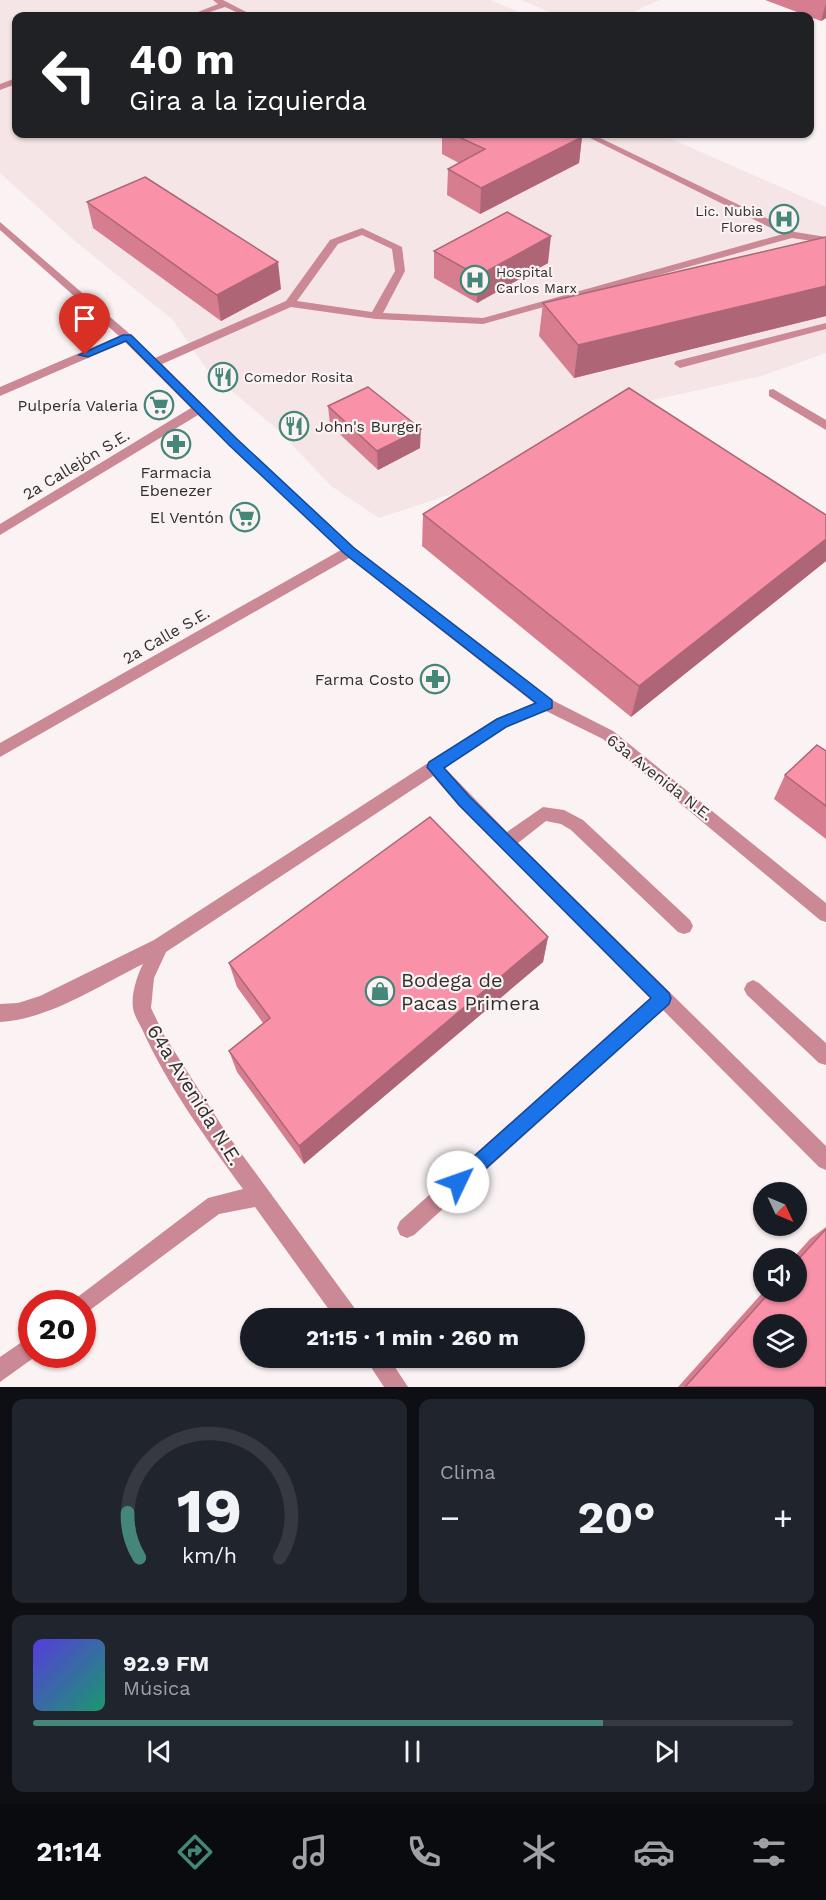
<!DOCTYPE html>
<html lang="es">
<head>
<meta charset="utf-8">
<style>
  body { margin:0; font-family:"Work Sans",sans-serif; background:#20242c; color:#f1f3f6; height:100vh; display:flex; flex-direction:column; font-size:22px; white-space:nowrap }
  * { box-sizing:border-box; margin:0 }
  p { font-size:20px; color:#9ea1a6 }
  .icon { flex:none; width:33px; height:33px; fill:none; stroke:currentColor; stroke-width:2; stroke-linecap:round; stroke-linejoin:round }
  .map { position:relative; height:1387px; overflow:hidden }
  .side { display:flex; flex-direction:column; gap:12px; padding:12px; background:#0d0f14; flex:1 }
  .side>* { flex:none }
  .hud { position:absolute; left:12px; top:12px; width:802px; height:126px; border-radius:12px; box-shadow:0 2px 4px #0004; background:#202124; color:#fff; overflow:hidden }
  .needle { width:39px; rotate:134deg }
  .fabs { position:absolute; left:753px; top:1182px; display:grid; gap:12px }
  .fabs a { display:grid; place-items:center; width:54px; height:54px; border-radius:50%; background:#171b24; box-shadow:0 2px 4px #0004; font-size:30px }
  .speed { position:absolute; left:18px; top:1290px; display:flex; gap:12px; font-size:30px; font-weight:700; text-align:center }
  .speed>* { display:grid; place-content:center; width:78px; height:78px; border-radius:50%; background:#171b24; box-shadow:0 2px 4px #0004; line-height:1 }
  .speed .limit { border:9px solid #d22; background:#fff; color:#111 }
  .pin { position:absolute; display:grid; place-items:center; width:51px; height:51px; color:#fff; margin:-62px -26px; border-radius:50% 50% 50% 0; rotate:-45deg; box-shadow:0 0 6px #0007 }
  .pin .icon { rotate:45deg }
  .me { position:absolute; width:66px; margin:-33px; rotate:48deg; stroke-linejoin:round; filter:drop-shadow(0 0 4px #0008) }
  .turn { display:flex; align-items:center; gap:21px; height:126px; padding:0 18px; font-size:27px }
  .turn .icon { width:78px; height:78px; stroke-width:2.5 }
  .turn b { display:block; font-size:42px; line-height:51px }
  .big { font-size:45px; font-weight:700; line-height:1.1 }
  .side .widget { flex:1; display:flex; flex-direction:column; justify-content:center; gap:9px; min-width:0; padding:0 21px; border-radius:12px; background:#20242c }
  .side .dial { align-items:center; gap:0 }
  .dial svg { height:156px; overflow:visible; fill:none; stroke:#363941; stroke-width:7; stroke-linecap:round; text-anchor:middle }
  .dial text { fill:#f1f3f6; stroke:none }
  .song { display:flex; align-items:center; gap:18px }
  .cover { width:72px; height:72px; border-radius:9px; background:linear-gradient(135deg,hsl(250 70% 55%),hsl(160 70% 35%)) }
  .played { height:6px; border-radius:3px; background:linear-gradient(90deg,#448677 75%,#363941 75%) }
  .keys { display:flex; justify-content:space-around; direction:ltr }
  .heat { display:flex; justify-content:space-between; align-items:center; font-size:33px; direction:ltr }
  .side .tiles { flex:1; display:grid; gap:12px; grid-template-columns:1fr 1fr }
  .widget:last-child { grid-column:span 2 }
  .trip { position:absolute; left:240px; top:1308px; width:345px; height:60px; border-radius:30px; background:#171b24; box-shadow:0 2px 4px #0004; font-weight:700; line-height:60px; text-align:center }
  .tabs { display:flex; height:96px; justify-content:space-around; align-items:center; background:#090b0e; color:#9ea1a6 }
  .tabs .icon { width:42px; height:42px }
  .tabs .active { color:#448677 }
  .tabs b { font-size:27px; color:#f1f3f6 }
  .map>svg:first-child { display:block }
  .built { fill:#f6e5e7 }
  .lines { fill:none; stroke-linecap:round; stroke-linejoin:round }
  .minor { fill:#cb8895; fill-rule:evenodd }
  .wall { fill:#d67e90 }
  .shaded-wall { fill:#ae6676 }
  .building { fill:#f992a8; stroke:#ae6676; stroke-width:1.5; fill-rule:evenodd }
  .route { fill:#1a73e8; stroke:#114b97; stroke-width:1.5 }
  .labels { text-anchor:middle; stroke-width:4.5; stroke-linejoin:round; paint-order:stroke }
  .far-poi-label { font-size:14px; fill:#322f2f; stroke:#faf2f3; text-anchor:start }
  .poi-label { font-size:16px; fill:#322f2f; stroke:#faf2f3; text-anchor:end }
  .street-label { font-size:16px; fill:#322f2f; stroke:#faf2f3 }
  .near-poi-label { font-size:20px; fill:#322f2f; stroke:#faf2f3; text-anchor:start }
  .near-street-label { font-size:20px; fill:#322f2f; stroke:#faf2f3 }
</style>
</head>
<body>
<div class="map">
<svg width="826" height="1387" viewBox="0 0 826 1387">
  <rect width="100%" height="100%" fill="#faf2f3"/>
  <g class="built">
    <path d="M0 0H490L528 16H16V134H660L826 207V353L761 376 582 416 555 460 379 518 331 486 278 430 208 371 172 319 75 241 0 173Z"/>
    <path d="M521 0H660L623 16H559Z"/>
  </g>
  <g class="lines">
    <g class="minor">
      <path d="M213 0H223L254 16H245L225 7 198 16H188L218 4Z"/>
      <path d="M16 78V84L0 90V84Z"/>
      <path d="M582 134H592L795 232 826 237V243L792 238 483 324 376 319 291 307 162 364 238 440 355 548 552 700 613 731 826 903V922L820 920 603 739 546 711 506 727 445 768 507 832 543 807 564 810 583 820 690 920 693 926 690 932 684 934 678 932 571 830 561 824 546 821 518 843 826 1146V1170L819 1167 663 1010 414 1235 407 1238 400 1235 397 1228 400 1221 650 998 458 805 433 776 166 952 154 978 151 1008 164 1035 227 1134 356 1310 358 1318H335L255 1207 219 1214 82 1316V1304H72L75 1299 208 1198 243 1189C207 1140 167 1085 142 1029 139 1023 134 1015 133 1008 131 994 137 976 143 964 98 986 50 1019 0 1022V1004L18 1003 40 996 154 940 496 719 534 703 349 558 0 757V743L341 550 198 415 0 535V524L191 408 125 342 0 396V387L119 336 0 230V222L131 335 155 358 286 301 330 240 362 228 402 247 405 271 383 313 483 318 783 234ZM362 235 392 249 395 271 372 312 297 301 338 244Z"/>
      <path d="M826 323V329L680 368 674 364 676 361Z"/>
      <path d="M773 389 826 420V430L769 396V390Z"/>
      <path d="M753 980 759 983 826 1043V1065L819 1063 747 995 744 989 747 983Z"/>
      <path d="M32 1335V1354H39L0 1382V1357Z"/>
      <path d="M365 1358H389L408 1387H384Z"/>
    </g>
  </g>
  <g class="wall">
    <path d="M765 0H826V18L821 21Z"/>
    <path d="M442 134H574L582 137 579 163 480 214 447 195 448 169 459 163 442 154Z"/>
    <path d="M87 202 281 289 221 321 93 228Z"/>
    <path d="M826 237V316L574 378 539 336 543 303Z"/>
    <path d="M434 251 548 263 477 303 434 278Z"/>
    <path d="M328 406 420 448 378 470 330 425Z"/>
    <path d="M423 514 826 515V561L631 717 422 546Z"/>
    <path d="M826 751V839L774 799 785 775Z"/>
    <path d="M548 937 543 962 304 1164 237 1072 229 1051 263 1023 237 987 229 963Z"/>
    <path d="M826 1227V1387H678L764 1291 796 1292V1258H793L810 1239Z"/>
  </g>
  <g class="shaded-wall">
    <path d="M826 3V18L821 21Z"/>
    <path d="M582 137 579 163 480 214 481 188Z"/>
    <path d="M551 236 548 263 477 303 478 276Z"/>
    <path d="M278 262 281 289 221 321 217 295Z"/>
    <path d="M826 286V316L574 378 578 345Z"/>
    <path d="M421 429 420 448 378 470 377 451Z"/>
    <path d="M826 539V561L631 717 639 686Z"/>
    <path d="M548 937 543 962 304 1164 299 1146Z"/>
  </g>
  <g class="building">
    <path d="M452 134H574L582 137 481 188 448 169 485 149Z"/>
    <path d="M145 177 278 262 217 295 87 202Z"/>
    <path d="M507 212 551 236 478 276 434 251Z"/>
    <path d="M826 237V286L578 345 543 303Z"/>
    <path d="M368 387 421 429 377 451 328 406Z"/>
    <path d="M629 388 826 515V539L639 686 423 514Z"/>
    <path d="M817 745 826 751V806L785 775Z"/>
    <path d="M430 817 548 937 299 1146 229 1051 270 1018 229 963Z"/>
    <path d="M826 1229V1387H685L770 1292H796V1262ZM764 1324H796V1358H764Z"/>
  </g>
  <path class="route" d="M123 335H131L238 440 354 548 552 700V708L506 727 444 768 469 796 669 993 671 998 669 1004 464 1188 458 1191 452 1188 449 1182 452 1176 651 998 459 805 427 767 429 762 497 719 536 703 345 554 230 446 126 341 88 357 79 355Z"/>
  <defs>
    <g id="hospital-ring" transform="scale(1.5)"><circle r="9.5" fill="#faf2f3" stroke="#448677" stroke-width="1.5"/><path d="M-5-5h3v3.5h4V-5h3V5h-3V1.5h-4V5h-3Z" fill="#448677"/></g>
    <g id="restaurant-ring" transform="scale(1.5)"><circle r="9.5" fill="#faf2f3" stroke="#448677" stroke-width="1.5"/><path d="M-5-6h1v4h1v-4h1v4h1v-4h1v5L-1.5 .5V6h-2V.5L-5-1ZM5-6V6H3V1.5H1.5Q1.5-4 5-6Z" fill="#448677"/></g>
    <g id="supermarket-ring" transform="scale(1.5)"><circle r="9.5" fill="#faf2f3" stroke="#448677" stroke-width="1.5"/><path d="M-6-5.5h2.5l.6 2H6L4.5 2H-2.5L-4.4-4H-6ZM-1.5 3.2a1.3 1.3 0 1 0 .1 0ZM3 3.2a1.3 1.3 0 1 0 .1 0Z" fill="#448677"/></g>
    <g id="pharmacy-ring" transform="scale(1.5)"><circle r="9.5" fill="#faf2f3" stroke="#448677" stroke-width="1.5"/><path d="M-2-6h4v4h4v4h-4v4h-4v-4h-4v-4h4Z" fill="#448677"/></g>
    <g id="shop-ring" transform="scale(1.5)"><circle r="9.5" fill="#faf2f3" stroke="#448677" stroke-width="1.5"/><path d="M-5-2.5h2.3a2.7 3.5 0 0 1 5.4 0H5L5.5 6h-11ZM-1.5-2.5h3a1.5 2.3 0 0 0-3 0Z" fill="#448677"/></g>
  </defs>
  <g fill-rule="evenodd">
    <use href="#hospital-ring" x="784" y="219"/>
    <use href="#hospital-ring" x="475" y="280"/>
    <use href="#restaurant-ring" x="223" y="377"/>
    <use href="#supermarket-ring" x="159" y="405"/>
    <use href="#restaurant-ring" x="294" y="426"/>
    <use href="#pharmacy-ring" x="176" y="444"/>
    <use href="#supermarket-ring" x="245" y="517"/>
    <use href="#pharmacy-ring" x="435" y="679"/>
    <use href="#shop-ring" x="380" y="991"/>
  </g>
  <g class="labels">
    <g class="far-poi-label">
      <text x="763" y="216" text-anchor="end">Lic. Nubia<tspan x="763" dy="16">Flores</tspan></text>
      <text x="496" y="277">Hospital<tspan x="496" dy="16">Carlos Marx</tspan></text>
      <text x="244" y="382">Comedor Rosita</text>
    </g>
    <g class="poi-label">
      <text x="138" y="411">Pulpería Valeria</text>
      <text x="315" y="432" text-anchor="start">John's Burger</text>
      <text x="176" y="478" text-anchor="middle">Farmacia<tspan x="176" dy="18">Ebenezer</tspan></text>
      <text x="224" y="523">El Ventón</text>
      <text x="414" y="685">Farma Costo</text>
    </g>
    <g class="street-label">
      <text transform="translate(76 464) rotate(-31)" y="6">2a Callejón S.E.</text>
      <text transform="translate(166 635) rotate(-30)" y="6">2a Calle S.E.</text>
      <text transform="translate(660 777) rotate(38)" y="6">63a Avenida N.E.</text>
    </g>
    <g class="near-poi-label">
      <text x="401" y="987">Bodega de<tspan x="401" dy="23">Pacas Primera</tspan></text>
    </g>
    <g class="near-street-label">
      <text transform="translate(195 1095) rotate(58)" y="7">64a Avenida N.E.</text>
    </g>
  </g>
</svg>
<div class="fabs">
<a><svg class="needle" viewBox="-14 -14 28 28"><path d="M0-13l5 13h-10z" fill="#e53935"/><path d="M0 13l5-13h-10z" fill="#9ea1a6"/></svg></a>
<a><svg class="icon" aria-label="sound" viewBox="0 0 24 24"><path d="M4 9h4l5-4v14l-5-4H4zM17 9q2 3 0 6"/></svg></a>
<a><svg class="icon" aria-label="layers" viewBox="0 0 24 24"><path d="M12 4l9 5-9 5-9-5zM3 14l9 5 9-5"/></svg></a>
</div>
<div class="speed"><div class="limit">20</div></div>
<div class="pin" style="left:85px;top:355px;background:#d93025"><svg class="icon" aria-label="arrive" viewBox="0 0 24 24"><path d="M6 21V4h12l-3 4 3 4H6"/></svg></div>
<svg class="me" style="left:458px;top:1182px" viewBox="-20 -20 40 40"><circle r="19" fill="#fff"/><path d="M0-13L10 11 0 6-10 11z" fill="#1a73e8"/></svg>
<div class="trip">21:15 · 1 min · 260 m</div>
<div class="hud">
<div class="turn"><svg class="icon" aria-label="left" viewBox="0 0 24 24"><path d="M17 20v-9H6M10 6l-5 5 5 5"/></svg><div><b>40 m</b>Gira a la izquierda</div></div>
</div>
</div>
<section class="side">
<div class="tiles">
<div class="widget dial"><svg viewBox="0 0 100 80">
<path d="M14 69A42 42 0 1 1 86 69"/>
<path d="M14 69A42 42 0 0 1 8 46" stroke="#448677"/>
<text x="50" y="56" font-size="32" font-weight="700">19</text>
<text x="50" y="72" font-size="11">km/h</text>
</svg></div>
<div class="widget"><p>Clima</p>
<div class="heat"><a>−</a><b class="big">20°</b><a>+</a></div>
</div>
<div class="widget">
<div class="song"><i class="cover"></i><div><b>92.9 FM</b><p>Música</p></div></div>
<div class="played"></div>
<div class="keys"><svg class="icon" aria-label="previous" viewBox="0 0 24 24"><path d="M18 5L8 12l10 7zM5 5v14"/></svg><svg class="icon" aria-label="pause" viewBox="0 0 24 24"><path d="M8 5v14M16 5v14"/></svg><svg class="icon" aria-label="next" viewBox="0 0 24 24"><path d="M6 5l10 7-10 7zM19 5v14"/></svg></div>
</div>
</div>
</section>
<nav class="tabs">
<b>21:14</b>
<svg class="icon active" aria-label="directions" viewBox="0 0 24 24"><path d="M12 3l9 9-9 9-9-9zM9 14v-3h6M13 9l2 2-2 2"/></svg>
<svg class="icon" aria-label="music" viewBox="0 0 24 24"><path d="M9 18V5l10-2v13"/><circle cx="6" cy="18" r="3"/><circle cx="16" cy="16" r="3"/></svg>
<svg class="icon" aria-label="phone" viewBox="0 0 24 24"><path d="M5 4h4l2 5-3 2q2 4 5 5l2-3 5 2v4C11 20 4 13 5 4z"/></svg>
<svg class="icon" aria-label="climate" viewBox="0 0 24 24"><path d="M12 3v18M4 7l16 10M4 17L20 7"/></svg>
<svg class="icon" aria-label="car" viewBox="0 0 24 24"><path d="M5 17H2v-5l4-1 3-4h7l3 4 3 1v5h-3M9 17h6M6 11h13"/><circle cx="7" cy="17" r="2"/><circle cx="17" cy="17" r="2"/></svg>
<svg class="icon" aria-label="filters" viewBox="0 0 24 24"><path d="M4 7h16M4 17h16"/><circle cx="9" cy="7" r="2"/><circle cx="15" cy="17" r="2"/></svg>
</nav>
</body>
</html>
